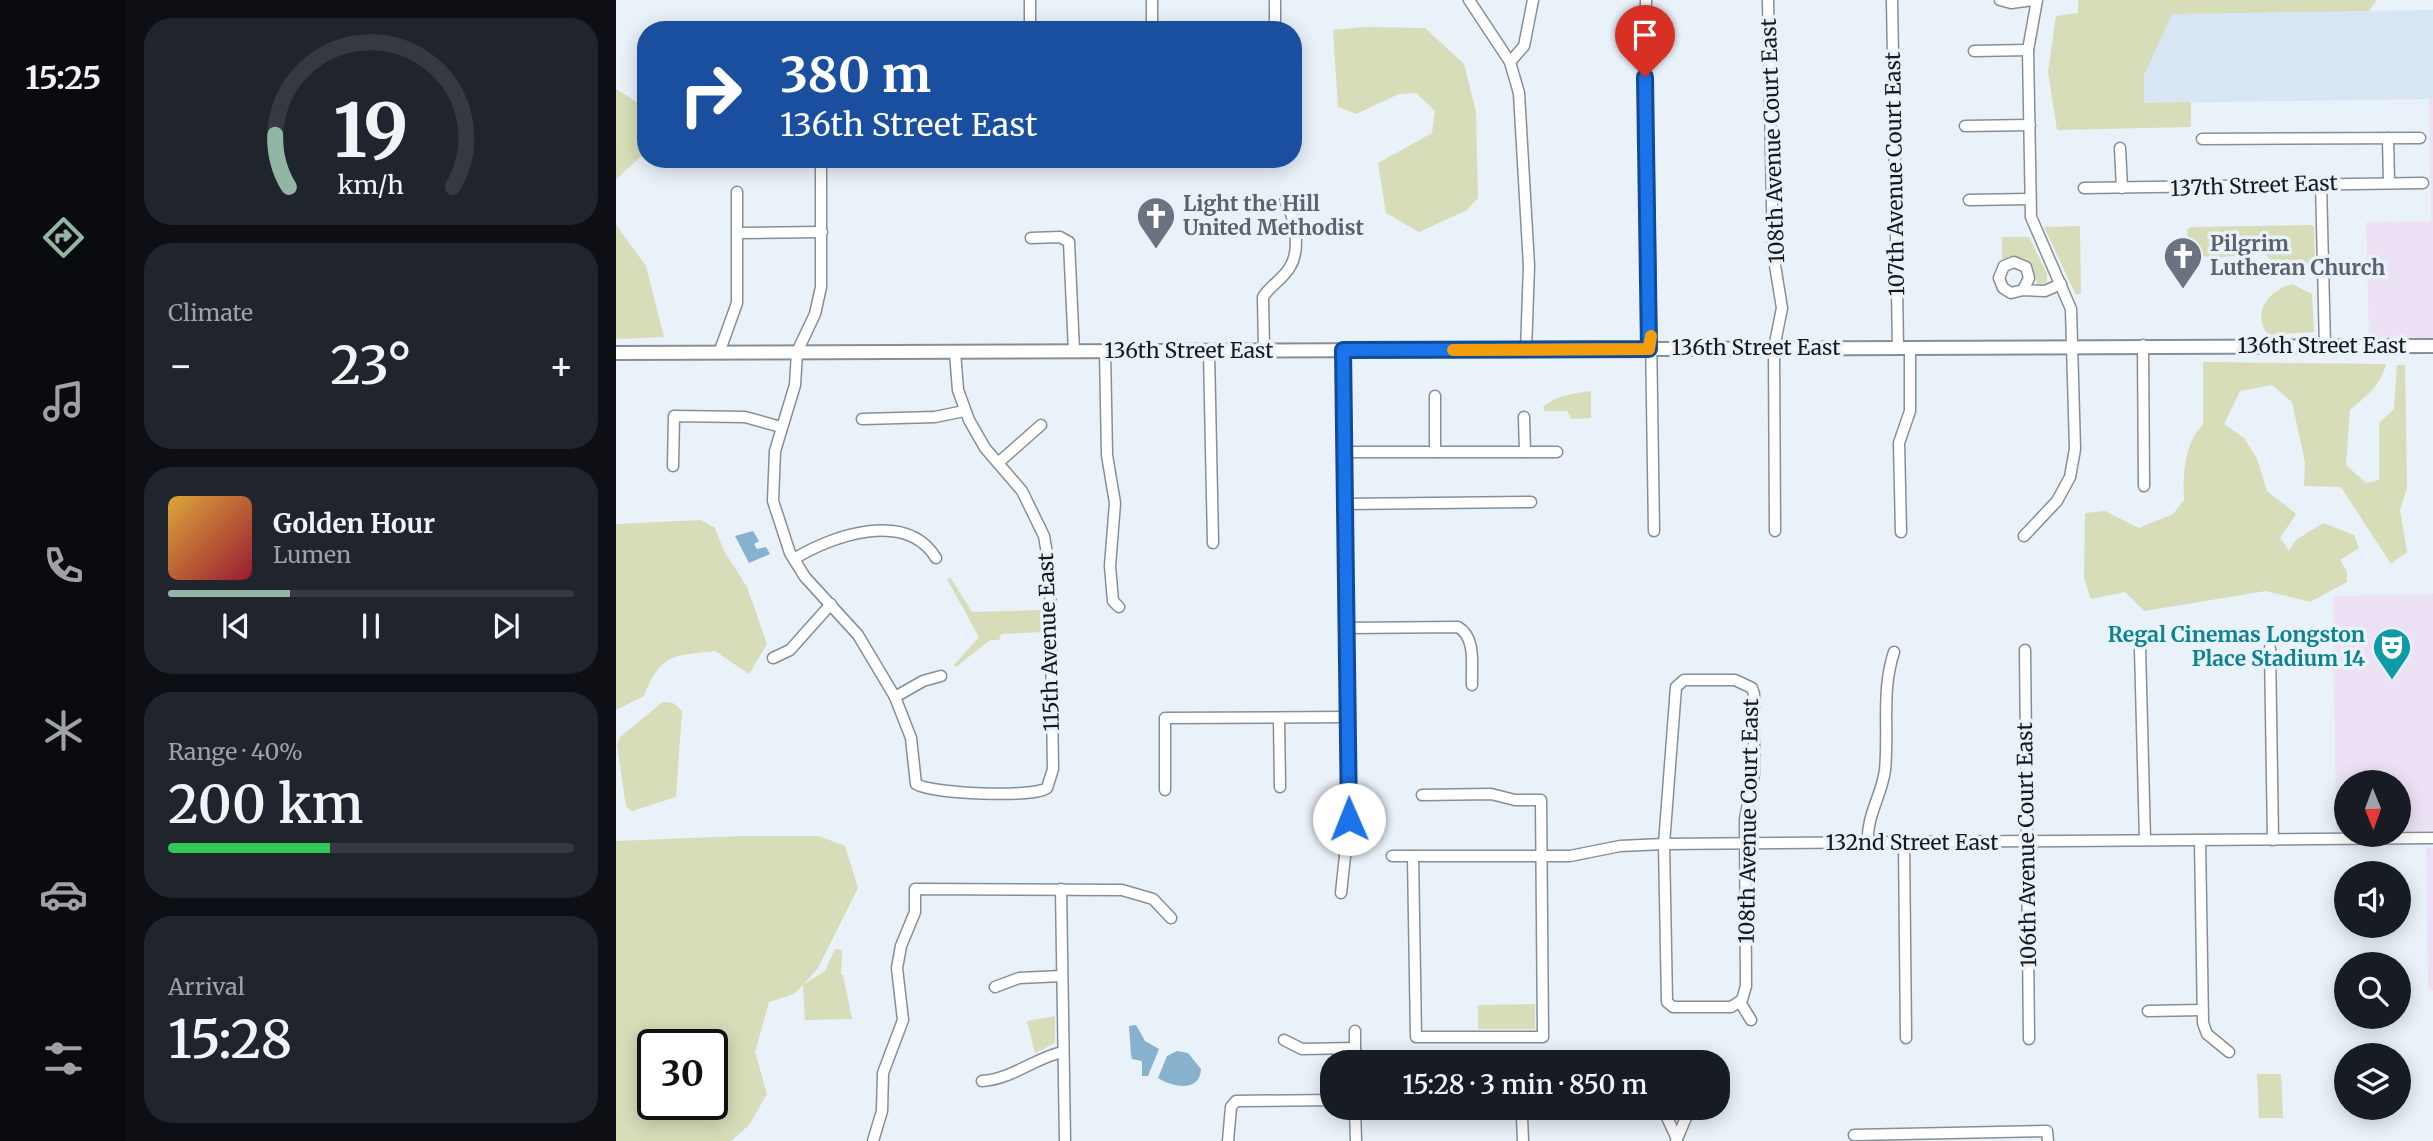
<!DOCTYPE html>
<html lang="en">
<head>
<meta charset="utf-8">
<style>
  body { margin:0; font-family:Merriweather,serif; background:#20242c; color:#f1f3f6; height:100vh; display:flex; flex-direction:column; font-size:26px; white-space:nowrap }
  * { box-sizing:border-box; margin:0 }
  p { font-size:23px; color:#9ea1a6 }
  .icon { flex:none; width:38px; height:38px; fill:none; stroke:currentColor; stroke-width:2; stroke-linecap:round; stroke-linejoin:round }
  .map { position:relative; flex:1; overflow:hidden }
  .sheet { display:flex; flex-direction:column; gap:18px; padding:18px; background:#0d0f14; width:490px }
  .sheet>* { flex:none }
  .hud { position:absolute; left:21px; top:21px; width:665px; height:147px; border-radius:28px; box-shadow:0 4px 18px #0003; background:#1a4fa0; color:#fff; overflow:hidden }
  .needle { width:46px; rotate:179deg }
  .fabs { position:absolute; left:1718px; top:770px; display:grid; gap:14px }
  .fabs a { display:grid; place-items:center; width:77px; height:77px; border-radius:50%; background:#171b24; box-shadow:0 4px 18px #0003; font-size:35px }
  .speed { position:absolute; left:21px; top:1029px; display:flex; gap:14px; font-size:35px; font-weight:700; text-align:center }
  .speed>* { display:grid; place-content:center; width:91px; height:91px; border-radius:50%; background:#171b24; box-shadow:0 4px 18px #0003; line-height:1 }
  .speed .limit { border:4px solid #111; border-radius:10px; background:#fff; color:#111 }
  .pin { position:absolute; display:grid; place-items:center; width:60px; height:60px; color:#fff; margin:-72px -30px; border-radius:50% 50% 50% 0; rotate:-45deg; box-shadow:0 0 7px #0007 }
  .pin .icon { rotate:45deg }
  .me { position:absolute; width:77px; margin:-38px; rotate:359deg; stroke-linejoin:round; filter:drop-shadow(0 0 5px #0008) }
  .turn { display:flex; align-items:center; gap:24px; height:147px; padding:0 28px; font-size:32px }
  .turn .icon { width:91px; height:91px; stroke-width:2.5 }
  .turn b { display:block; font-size:49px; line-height:60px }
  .big { font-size:52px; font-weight:600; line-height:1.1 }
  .sheet .card { flex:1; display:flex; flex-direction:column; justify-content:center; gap:10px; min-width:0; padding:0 24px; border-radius:28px; background:#20242c }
  .sheet .dial { align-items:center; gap:0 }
  .dial svg { height:182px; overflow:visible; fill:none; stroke:#363941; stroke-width:7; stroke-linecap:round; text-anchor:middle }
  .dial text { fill:#f1f3f6; stroke:none }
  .song { display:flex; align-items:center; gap:21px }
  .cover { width:84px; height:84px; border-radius:10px; background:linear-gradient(135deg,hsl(40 70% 55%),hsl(350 70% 35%)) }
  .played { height:7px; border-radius:4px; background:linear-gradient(90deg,#91b6a3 30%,#363941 30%) }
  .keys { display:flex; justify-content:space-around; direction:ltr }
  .heat { display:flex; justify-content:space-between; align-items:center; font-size:38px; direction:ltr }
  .charge { height:10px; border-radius:5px; background:linear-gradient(90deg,#34c759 40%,#363941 0) }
  .trip { position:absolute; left:704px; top:1050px; width:410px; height:70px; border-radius:28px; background:#171b24; box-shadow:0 4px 18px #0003; font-weight:600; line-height:70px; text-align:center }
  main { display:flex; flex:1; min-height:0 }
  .dock { display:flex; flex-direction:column; width:126px; justify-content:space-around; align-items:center; background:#090b0e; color:#9ea1a6 }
  .dock .icon { width:49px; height:49px }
  .dock .current { color:#91b6a3 }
  .dock b { font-size:32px; color:#f1f3f6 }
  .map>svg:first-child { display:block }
  .commercial { fill:#ede1f5 }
  .built { fill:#d8e6f4 }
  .green { fill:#d6ddb8; fill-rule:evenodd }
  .water { fill:#88b1cd }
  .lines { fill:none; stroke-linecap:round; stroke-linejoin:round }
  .minor-casing { stroke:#878f96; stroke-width:13 }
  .tertiary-casing { stroke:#878f96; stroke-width:16 }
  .minor { stroke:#fff; stroke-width:10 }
  .tertiary { stroke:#fff; stroke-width:12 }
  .route-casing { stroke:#114b97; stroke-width:18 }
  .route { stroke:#1a73e8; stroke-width:12 }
  .slow { stroke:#f59e0b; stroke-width:12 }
  .labels { text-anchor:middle; stroke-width:7; stroke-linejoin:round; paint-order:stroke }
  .street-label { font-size:21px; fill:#171a1d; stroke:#e9f1f9 }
  .worship-label { font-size:21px; font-weight:bold; fill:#5b616d; stroke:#e9f1f9; text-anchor:start }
  .culture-label { font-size:21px; font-weight:bold; fill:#0d838f; stroke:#e9f1f9; text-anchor:end }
</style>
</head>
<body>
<main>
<nav class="dock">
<b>15:25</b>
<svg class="icon current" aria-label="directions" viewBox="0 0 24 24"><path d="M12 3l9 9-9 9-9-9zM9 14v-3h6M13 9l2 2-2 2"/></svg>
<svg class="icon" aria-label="music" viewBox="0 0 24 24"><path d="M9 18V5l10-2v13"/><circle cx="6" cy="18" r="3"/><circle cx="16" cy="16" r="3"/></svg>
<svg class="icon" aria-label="phone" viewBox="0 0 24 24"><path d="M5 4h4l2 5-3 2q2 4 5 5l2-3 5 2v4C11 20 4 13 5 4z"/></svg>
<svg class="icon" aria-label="climate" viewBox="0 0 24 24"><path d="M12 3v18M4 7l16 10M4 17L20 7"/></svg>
<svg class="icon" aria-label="car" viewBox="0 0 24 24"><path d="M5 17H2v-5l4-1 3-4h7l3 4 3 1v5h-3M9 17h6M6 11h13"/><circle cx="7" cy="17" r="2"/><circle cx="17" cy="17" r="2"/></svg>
<svg class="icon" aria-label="filters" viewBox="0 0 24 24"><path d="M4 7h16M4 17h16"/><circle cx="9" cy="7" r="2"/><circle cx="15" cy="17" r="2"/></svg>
</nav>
<section class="sheet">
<div class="card dial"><svg viewBox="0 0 100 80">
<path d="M14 69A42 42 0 1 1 86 69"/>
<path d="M14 69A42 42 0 0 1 8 46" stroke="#91b6a3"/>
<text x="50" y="56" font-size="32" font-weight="700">19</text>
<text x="50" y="72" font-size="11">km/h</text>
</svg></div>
<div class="card"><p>Climate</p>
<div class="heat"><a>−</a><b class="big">23°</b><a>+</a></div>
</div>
<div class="card">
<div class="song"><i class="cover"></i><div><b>Golden Hour</b><p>Lumen</p></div></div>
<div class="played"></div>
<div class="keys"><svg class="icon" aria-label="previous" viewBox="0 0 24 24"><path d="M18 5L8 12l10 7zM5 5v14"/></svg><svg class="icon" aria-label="pause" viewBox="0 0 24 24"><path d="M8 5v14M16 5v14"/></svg><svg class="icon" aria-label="next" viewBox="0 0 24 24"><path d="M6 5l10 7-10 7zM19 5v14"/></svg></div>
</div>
<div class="card"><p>Range · 40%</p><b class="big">200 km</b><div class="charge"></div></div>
<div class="card"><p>Arrival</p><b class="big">15:28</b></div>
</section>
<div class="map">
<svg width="1817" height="1141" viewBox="0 0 1817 1141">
  <rect width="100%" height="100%" fill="#e9f1f9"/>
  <g class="commercial">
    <path d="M1813 99H1817V338L1753 339 1750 222 1815 221Z"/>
    <path d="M1817 594V830L1783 832V782H1731V833L1720 834 1717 596Z"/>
    <path d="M1810 848H1817V991L1812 989Z"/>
  </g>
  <path class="built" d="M1817 10V99L1528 103 1527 14Z"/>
  <g class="green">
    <path d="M1462 0H1761L1753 11 1556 14 1528 75V103L1575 102V127L1441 130 1432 72 1440 16 1462 13Z"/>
    <path d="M747 27 809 28 848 64 860 112 862 198 851 210 803 232 770 213 762 163 816 133 819 111 800 93 783 94 740 114 722 107 717 30Z"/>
    <path d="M0 89 30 108V152L0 179Z"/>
    <path d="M0 225 30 266 48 337 0 339Z"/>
    <path d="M1695 225 1698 227 1699 264 1657 262 1648 253 1597 258 1573 253 1571 230 1574 227Z"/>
    <path d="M1464 226 1465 294 1460 295 1428 227Z"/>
    <path d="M1386 237H1413L1431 274V282L1425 285 1421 283 1417 266 1408 258H1386Z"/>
    <path d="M1676 284 1696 294 1698 332 1652 335C1635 313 1653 290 1676 284Z"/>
    <path d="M1587 362 1770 364C1765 385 1751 396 1734 410L1730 465 1750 483 1763 480V423L1778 409 1781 365H1789L1791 488 1784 510 1791 552 1775 564 1725 487 1688 486 1689 462 1676 402 1656 385 1624 391 1608 424 1628 438 1641 459 1651 491 1680 514 1664 538 1673 551 1680 540 1707 523 1738 535 1743 548 1724 560 1731 571V582L1694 602 1650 591 1528 611 1509 592 1475 599 1468 578 1469 513 1489 511 1523 528 1557 514 1568 500C1567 473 1568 445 1587 424Z"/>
    <path d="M975 391V418L956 419 951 411H929L927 407C941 395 957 394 975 391Z"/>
    <path d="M85 520 99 528 108 551 131 587 151 644 133 674 99 651C57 656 45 653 28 696L0 710V524Z"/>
    <path d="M334 577 356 612 426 610 427 632 385 634 383 640H374L340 667 338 665 363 637 331 579Z"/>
    <path d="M47 702 57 703 66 711 60 797 16 811 10 806 1 745 4 737Z"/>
    <path d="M127 836H203L229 846 242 888 202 968 188 984 209 971 219 949 226 950 225 975H227L236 1019 189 1020 187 985 178 994 153 1002 139 1052 151 1094 133 1125 115 1141H0V841ZM37 1045H96V1104H37Z"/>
    <path d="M919 1004V1029H862V1005Z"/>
    <path d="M439 1016V1043L419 1053 411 1021Z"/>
    <path d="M1641 1074H1665L1667 1118H1643Z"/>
  </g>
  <g class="water">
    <path d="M137 531 143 541 138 544 141 549 150 547 154 554 133 563 119 536Z"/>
    <path d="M520 1025 529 1041 543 1049 532 1076H526V1061L516 1059 515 1054 513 1026Z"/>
    <path d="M561 1051 572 1053 585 1069C584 1093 556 1087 542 1078L551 1056Z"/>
  </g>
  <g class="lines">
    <g class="minor-casing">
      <g id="minor">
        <path d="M414 0V30"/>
        <path d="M536 0V30"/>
        <path d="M659 0V30"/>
        <path d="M853 0 894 62 903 93 913 266 910 350"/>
        <path d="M1030 0 1028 112 1032 138 1038 531"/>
        <path d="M1152 0 1157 253 1166 308 1158 348 1159 531"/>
        <path d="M1276 0 1282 348"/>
        <path d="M1384 0 1395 3 1417 0"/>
        <path d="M88 30H273"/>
        <path d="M1358 51 1412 50"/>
        <path d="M894 62 908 46 917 0"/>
        <path d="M1349 126 1414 125"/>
        <path d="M1772 138 1773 183"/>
        <path d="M1586 139 1804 138"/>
        <path d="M1504 148 1506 188"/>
        <path d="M205 159V287L199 314 181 352 179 385 159 451 157 501 174 553 189 577 242 635 279 697 295 738 300 784C316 794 416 798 431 788L437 769 434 571 428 536 406 491 369 448 353 420 342 390 339 352"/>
        <path d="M1705 183 1709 347"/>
        <path d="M1468 188 1807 183"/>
        <path d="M1353 200 1414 199"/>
        <path d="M122 233 206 232"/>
        <path d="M415 238 444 237 453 242 458 351"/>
        <path d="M1407 290 1395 293 1387 288 1383 278 1388 266 1398 262 1410 267 1413 278 1407 290 1429 291 1445 284"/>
        <path d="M1527 345 1528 486"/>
        <path d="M648 350 647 297C654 286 667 279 674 267 685 249 679 217 669 201"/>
        <path d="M489 351 491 455 499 503 494 566 497 601 503 607"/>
        <path d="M593 352 597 543"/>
        <path d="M103 353 121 303V192"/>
        <path d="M819 396V452"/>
        <path d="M908 417 909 452"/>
        <path d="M246 419 319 417 348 411"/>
        <path d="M728 452H941"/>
        <path d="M382 463 425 425"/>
        <path d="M57 466 58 416 129 417 165 427"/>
        <path d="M729 504 915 502"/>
        <path d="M1285 532 1283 443 1294 411V348"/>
        <path d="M1408 536 1441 501 1454 477 1459 449 1455 309 1415 217 1412 50 1421 0"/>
        <path d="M178 559C215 536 290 509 320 558"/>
        <path d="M731 628 842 627C861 638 855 667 856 685"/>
        <path d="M1524 648 1529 840"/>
        <path d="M1654 648 1657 840"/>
        <path d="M1409 650 1413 1039"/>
        <path d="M157 658 174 650 215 604"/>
        <path d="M1068 680H1119L1136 688 1138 694V774L1129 819 1130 986 1126 1000 1115 1007H1057L1051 1002 1048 844 1060 687Z"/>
        <path d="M279 697 307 681 325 676"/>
        <path d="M663 718 664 787"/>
        <path d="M549 790V718L733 717"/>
        <path d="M733 819 744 844"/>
        <path d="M1584 840 1587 1023 1591 1034 1613 1052"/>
        <path d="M1252 843C1250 816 1266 795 1269 770 1273 729 1265 691 1278 652"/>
        <path d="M1288 843 1290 1038"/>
        <path d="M776 856H954L1004 846 1048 844 1817 838"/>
        <path d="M797 856 800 1037H927L925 800H899L875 794 806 795"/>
        <path d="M445 889 449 1141"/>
        <path d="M725 893 733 819 727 350"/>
        <path d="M379 987 403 978 446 976"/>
        <path d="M1124 1002 1135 1020"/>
        <path d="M1532 1011 1586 1010"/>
        <path d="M739 1031V1062"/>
        <path d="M668 1040 686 1049 739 1048"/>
        <path d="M366 1081C396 1079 417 1059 446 1052"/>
        <path d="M739 1108 740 1141"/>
        <path d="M1052 1108 1049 1113 1061 1139"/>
        <path d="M906 1117 907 1141"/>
        <path d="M1238 1135 1431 1131 1432 1141"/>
        <path d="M257 1141 266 1111 267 1073 287 1020 281 968 285 946 299 912V889L506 890 537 899 555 918"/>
        <path d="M612 1141 615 1107 620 1101 716 1100"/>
        <path d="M1060 1141 1072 1113 1068 1108"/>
      </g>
    </g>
    <g class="tertiary-casing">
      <path id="tertiary" d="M0 353 1817 346"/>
    </g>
    <use href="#minor" class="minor"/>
    <use href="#tertiary" class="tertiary"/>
  </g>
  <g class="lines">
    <g class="route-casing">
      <path id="route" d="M733 819 727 350 1033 349 1029 77"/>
    </g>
    <use href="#route" class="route"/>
    <path class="slow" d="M837 350 1033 349 1035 336"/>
  </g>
  <defs>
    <g id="church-pin" transform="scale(2.0125)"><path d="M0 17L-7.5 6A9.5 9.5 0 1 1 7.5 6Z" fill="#6b7280" stroke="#e9f1f9"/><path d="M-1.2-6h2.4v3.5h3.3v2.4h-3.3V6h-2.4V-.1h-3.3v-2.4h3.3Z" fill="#fff"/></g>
    <g id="theatre-pin" transform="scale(2.0125)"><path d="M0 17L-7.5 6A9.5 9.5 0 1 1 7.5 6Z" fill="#0f9aa8" stroke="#e9f1f9"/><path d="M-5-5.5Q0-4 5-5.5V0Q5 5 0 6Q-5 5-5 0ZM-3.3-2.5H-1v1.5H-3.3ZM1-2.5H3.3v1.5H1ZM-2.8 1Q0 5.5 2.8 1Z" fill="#fff"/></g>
  </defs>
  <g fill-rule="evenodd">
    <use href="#church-pin" x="540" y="216"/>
    <use href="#church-pin" x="1567" y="256"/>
    <use href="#theatre-pin" x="1776" y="647"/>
  </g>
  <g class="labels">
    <g class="street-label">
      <text transform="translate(1157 141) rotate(-92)" y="7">108th Avenue Court East</text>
      <text transform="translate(1279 174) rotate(-91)" y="7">107th Avenue Court East</text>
      <text transform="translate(1638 186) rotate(-2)" y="7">137th Street East</text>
      <text x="1706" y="353">136th Street East</text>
      <text x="1140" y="355">136th Street East</text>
      <text x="573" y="358">136th Street East</text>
      <text transform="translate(433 642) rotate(-92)" y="7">115th Avenue East</text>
      <text transform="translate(1133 821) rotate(-89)" y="7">108th Avenue Court East</text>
      <text x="1296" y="850">132nd Street East</text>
      <text transform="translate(1411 845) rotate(-91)" y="7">106th Avenue Court East</text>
    </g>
    <g class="worship-label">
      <text x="567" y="211">Light the Hill<tspan x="567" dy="24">United Methodist</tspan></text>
      <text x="1594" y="251">Pilgrim<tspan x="1594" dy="24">Lutheran Church</tspan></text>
    </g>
    <g class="culture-label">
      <text x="1749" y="642">Regal Cinemas Longston<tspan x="1749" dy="24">Place Stadium 14</tspan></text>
    </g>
  </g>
</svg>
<div class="fabs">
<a><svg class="needle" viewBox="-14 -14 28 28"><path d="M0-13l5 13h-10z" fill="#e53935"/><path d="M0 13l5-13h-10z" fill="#9ea1a6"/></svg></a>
<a><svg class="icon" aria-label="sound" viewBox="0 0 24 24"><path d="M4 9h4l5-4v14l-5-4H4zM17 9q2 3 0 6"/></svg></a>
<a><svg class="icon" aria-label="search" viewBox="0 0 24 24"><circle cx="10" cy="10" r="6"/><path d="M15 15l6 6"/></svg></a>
<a><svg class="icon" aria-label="layers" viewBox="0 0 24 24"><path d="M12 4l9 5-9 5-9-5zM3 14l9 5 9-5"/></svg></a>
</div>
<div class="speed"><div class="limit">30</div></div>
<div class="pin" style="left:1029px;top:77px;background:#d93025"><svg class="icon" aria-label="arrive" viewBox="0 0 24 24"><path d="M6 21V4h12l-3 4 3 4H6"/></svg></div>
<svg class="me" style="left:733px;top:819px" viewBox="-20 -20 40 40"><circle r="19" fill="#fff"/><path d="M0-13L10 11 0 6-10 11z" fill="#1a73e8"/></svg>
<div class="trip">15:28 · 3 min · 850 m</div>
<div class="hud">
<div class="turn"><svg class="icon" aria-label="right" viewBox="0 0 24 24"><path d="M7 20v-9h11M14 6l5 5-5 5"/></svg><div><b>380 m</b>136th Street East</div></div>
</div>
</div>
</main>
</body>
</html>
